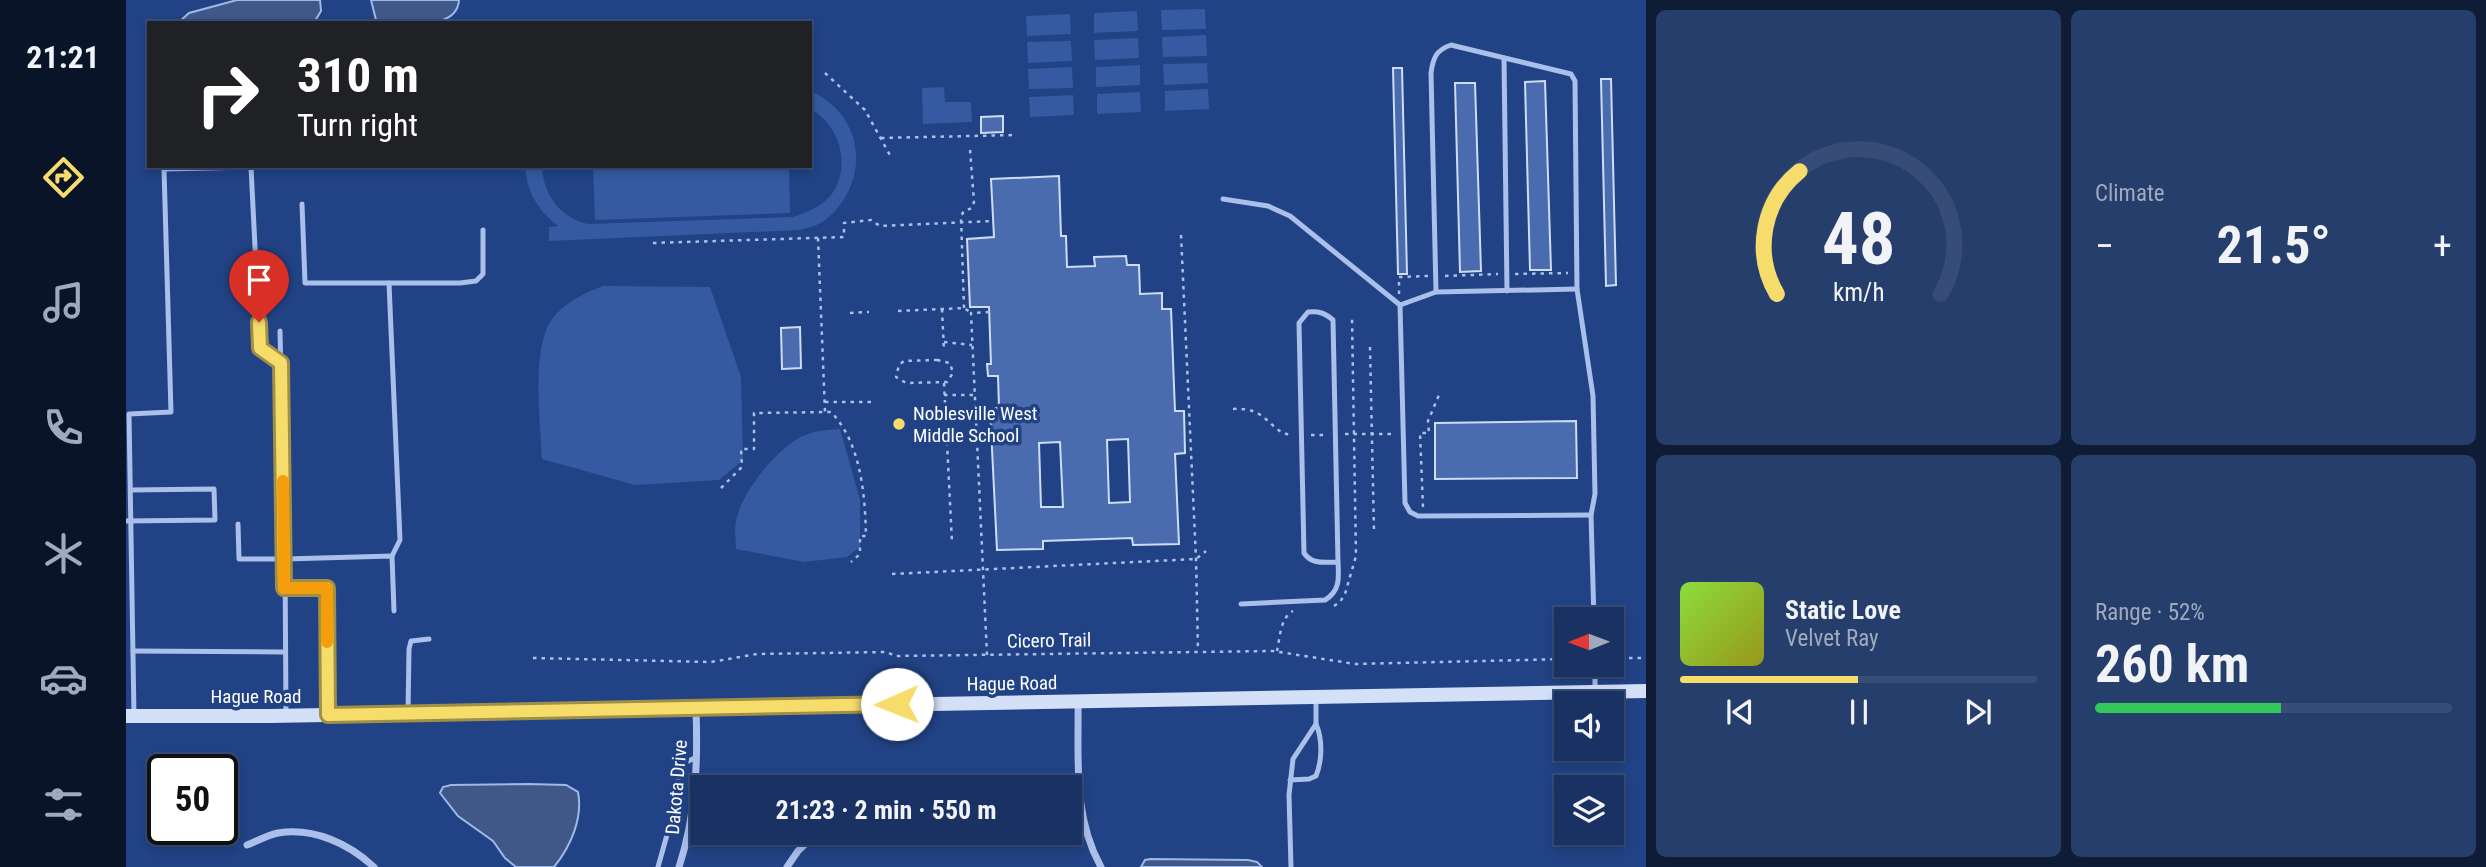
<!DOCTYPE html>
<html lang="en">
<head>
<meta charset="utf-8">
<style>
  body { margin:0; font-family:"Roboto Condensed",sans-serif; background:#263e6c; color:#f1f3f6; height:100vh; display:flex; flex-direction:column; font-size:26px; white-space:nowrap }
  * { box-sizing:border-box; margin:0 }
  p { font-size:23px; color:#9faabe }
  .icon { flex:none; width:38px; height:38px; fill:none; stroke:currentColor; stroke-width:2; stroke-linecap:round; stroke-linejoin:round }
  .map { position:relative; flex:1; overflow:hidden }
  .sheet { display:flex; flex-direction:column; gap:10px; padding:10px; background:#0e1c36; width:840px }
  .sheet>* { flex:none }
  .hud { position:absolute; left:21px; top:21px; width:665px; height:147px; border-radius:0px; box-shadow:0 4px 10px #0003,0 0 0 2px #374d78; background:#202124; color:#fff; overflow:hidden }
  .needle { width:46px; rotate:269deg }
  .buttons { position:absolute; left:1428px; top:607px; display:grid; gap:14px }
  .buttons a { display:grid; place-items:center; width:70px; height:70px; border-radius:0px; background:#193263; box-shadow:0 4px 10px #0003,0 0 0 2px #374d78; font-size:35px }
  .speed { position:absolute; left:21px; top:754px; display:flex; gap:14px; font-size:35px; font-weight:700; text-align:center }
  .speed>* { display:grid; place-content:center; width:91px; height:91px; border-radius:50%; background:#193263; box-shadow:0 4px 10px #0003,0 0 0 2px #374d78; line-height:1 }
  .speed .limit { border:4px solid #111; border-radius:10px; background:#fff; color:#111 }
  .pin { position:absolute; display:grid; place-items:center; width:60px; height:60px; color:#fff; margin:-72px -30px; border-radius:50% 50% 50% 0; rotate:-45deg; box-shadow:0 0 7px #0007 }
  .pin .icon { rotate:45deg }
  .me { position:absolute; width:77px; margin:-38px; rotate:269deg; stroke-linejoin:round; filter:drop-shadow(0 0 5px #0008) }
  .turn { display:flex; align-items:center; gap:24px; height:147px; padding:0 35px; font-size:32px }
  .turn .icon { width:91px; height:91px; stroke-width:2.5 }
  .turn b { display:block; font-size:49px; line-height:60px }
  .big { font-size:52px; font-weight:700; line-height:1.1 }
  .sheet .tile { flex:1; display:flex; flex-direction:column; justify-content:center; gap:10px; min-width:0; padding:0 24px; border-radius:10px; background:#263e6c }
  .sheet .dial { align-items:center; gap:0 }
  .dial svg { height:182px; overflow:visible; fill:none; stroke:#374d78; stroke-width:7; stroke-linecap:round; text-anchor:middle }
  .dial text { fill:#f1f3f6; stroke:none }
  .song { display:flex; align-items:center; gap:21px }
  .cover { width:84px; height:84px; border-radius:10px; background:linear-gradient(135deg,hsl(90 70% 55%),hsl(60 70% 35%)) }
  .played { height:7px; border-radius:4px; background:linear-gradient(90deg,#f6dc6b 50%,#374d78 50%) }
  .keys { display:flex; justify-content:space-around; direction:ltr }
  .heat { display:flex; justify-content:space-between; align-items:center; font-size:38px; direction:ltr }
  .charge { height:10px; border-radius:5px; background:linear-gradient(90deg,#34c759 52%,#374d78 0) }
  .sheet .tiles { flex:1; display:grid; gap:10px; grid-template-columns:repeat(2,1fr) }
  .trip { position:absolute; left:564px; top:775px; width:392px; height:70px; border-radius:0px; background:#193263; box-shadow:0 4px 10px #0003,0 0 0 2px #374d78; font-weight:700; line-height:70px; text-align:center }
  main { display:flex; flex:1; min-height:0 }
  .tab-bar { display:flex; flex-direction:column; width:126px; justify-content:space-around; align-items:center; background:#0a1428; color:#9faabe }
  .tab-bar .icon { width:49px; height:49px }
  .tab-bar .on { color:#f6dc6b }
  .tab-bar b { font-size:32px; color:#f1f3f6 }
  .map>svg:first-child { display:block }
  .green { fill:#355aa1 }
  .water { fill:#405788; stroke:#9db9ea; stroke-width:2 }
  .building { fill:#4a6bad; stroke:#cedcf7; stroke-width:2; fill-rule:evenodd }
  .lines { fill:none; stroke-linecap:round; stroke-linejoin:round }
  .path { stroke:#aabfe9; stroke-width:2.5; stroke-dasharray:3.5 5; stroke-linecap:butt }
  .lane { stroke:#aabfe9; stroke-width:5 }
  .street { stroke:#aabfe9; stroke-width:7 }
  .secondary { stroke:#d4e0f7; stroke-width:14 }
  .route-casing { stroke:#a08f46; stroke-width:18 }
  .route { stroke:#f6dc6b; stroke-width:12 }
  .slow { stroke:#f59e0b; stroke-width:12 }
  .poi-dot { fill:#f6dc6b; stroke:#214284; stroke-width:2.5 }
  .labels { text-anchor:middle; stroke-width:7; stroke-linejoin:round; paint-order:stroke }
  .poi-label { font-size:19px; fill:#fff; stroke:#214284; text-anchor:start }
  .street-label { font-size:19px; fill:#fff; stroke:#214284 }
</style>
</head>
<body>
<main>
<nav class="tab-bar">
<b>21:21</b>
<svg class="icon on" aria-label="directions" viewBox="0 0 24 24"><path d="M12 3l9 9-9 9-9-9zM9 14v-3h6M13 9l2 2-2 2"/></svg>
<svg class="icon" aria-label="music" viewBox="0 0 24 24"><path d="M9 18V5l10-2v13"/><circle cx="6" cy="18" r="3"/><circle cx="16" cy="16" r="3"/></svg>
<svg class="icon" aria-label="phone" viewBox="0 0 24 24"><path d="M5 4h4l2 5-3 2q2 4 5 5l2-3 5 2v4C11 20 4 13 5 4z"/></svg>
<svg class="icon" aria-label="climate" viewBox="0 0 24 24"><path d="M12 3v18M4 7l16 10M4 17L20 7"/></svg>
<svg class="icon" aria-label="car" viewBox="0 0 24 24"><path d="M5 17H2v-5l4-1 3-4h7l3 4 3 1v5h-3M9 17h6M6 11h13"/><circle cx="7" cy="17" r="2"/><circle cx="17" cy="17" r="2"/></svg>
<svg class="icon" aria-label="filters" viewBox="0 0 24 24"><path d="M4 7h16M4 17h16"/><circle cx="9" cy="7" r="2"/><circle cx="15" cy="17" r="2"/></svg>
</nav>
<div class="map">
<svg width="1520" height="867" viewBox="0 0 1520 867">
  <rect width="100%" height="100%" fill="#214284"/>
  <g class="green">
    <path d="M1079 9 1080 29 1036 30 1035 10Z"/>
    <path d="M1011 11 1012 31 968 33V13Z"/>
    <path d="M944 14 945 34 901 36 900 16Z"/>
    <path d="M1080 35 1081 56 1037 57 1036 37Z"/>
    <path d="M1012 38 1013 58 969 60 968 40Z"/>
    <path d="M945 41 946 61 902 63 901 42Z"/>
    <path d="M1081 63 1082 83 1038 85 1037 64Z"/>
    <path d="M1014 65V85L970 87V67Z"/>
    <path d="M946 67 947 88 903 89 902 69Z"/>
    <path d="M818 87 819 102H845L846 122 797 124 796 88Z"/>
    <path d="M1082 89 1083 109 1039 111V91Z"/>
    <path d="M684 91C738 114 745 179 703 217 695 225 684 227 674 230L423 241V227L432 226C412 210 401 193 399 166H416C417 195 435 218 462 224L667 217C681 212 695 207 705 195 726 167 714 124 684 109Z"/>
    <path d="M1014 92 1015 112 971 114V94Z"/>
    <path d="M947 95 948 115 904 117 903 97Z"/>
    <path d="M467 166H663L664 213 469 220Z"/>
    <path d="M477 286 584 287 615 377 617 460 593 480 509 485 416 459C415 421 403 343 430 314 443 301 460 292 477 286Z"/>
    <path d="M714 429 734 499V547L721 557 678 562 610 549C610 540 608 530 610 521 616 492 646 455 671 439 684 431 699 430 714 429Z"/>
  </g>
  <g class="water">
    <path d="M111 0H194L195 11 189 21 181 22 52 23 63 13Z"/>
    <path d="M245 0H333C331 32 280 21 258 22L250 20Z"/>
    <path d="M404 784 440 785 452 792C457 818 445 846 428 867H390L379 858 367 841 332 816 314 793 317 787 325 785Z"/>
    <path d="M1024 859 1122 860 1131 862 1136 867H1015L1019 860Z"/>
  </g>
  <g class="building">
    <path d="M1267 68H1276L1281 274H1272Z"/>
    <path d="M1475 79H1485L1490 285 1480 286Z"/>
    <path d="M1419 81 1425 270H1404L1399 82Z"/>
    <path d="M1329 83H1349L1355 271 1334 272Z"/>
    <path d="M877 116V132L855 133V117Z"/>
    <path d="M933 176 935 236H940L941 267 969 266 968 257 1000 256 1001 265H1013L1014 294 1036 293V309H1045L1049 411H1058L1059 453 1049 454 1053 544 1007 545 1006 538 917 541V549L871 550 864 408H873L872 376H862L861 364H865L863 307H844L841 239 868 237 865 179ZM1002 439 1004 502 983 503 981 440ZM934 442 937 507H915L913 443Z"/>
    <path d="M674 327 675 368 656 369 655 328Z"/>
    <path d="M1450 421 1451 478 1309 479V423Z"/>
  </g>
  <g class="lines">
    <g class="path">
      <path d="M699 73 739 110 765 157"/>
      <path d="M755 138 889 135"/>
      <path d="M1055 235 1070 559 1072 651"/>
      <path d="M692 238 699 412"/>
      <path d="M527 243 718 237V223L745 220 754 226 867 221"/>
      <path d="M1389 274 1442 273"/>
      <path d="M1319 276 1372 274"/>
      <path d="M1273 294V277L1302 276"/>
      <path d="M838 308 835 216 838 211 846 208 848 202 844 149"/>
      <path d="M816 309 818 351"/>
      <path d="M772 311 838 308 844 312"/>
      <path d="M724 313 743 312"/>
      <path d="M818 342 846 345"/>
      <path d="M1244 347 1248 532"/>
      <path d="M811 360 824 363 827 373 821 382 780 383 770 377 773 365 778 361Z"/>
      <path d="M818 383 826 542"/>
      <path d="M818 395H849"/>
      <path d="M699 402H745"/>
      <path d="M1107 409C1143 406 1143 434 1167 435"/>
      <path d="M1219 434H1268"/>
      <path d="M1185 435H1202"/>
      <path d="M595 488 616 467 615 449H628V413L705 412C735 443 739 494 740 536H734V554L725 562"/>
      <path d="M1297 507 1294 433H1303L1302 421 1313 395"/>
      <path d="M766 574 1070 559 1080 551"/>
      <path d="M1208 606 1214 602 1219 594 1230 556 1226 318"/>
      <path d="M1151 651C1154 638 1154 618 1167 611"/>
      <path d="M861 655 845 313 863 312"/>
      <path d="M407 658 585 662 631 654 761 652 769 656 1147 651 1229 664 1440 659"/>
      <path d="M1486 658H1520"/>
    </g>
    <g class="lane">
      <path d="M1378 58 1381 291"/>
      <path d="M1097 199 1142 206 1164 216 1274 305 1279 503 1284 512 1292 516 1465 515"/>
      <path d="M176 204 179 283H263L274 540 266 556"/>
      <path d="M263 283H334L350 281 357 274V230"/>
      <path d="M1310 292 1305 73C1307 58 1310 50 1325 45L1445 74 1449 81 1451 289 1467 396 1469 494 1465 515 1468 620"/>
      <path d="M1274 305 1310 292 1451 289"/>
      <path d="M154 331 159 559 266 556 268 611"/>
      <path d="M0 521 89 520 88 489 5 490"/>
      <path d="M112 524 113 559H159L160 716"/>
      <path d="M158 588H201L202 715"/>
      <path d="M1115 604 1199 600C1214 591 1213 578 1212 562L1207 320C1199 313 1193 311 1182 312L1173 323 1178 553C1186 565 1199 562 1212 562"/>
      <path d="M7 651 159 652"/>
      <path d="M1469 665V690"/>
      <path d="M282 713 283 649 285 641 303 639"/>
      <path d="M8 716 3 414 45 412 38 169 125 167 134 347 154 363"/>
      <path d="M1164 780 1183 779 1190 776C1196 761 1197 740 1190 724"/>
      <path d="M532 867 546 817 554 770 558 763 571 757"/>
      <path d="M1165 867 1163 795 1167 759 1190 724V699"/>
    </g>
    <g class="street">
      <path d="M952 701C953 758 946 815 975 867"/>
      <path d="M121 845C131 841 142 835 152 833 188 827 223 844 248 867"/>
      <path d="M553 867C570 815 572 763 570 709"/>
      <path d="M661 867 672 851 691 833"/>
    </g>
    <path class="secondary" d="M0 716H144L1520 691"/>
  </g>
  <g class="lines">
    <g class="route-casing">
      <path id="route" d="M133 322 134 348 155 363 158 588H201L202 715 771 704"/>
    </g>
    <use href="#route" class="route"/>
    <path class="slow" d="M157 481 158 588H201V642"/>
  </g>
  <circle class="poi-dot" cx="773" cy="424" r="7"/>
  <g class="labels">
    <g class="poi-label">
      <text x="787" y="420">Noblesville West<tspan x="787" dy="22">Middle School</tspan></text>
    </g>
    <g class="street-label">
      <text transform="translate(923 640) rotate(-1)" y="7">Cicero Trail</text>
      <text transform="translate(886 683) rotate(-1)" y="7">Hague Road</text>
      <text x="130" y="703">Hague Road</text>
      <text transform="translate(550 787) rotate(-85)" y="7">Dakota Drive</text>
    </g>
  </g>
</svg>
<div class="buttons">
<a><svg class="needle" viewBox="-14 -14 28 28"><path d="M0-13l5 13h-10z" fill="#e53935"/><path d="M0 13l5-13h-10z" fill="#9faabe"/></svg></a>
<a><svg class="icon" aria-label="sound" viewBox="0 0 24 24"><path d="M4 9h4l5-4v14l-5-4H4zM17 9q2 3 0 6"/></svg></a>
<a><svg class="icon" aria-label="layers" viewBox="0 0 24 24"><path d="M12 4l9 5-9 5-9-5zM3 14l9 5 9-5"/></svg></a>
</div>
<div class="speed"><div class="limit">50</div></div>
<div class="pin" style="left:133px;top:322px;background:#d93025"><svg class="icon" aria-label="arrive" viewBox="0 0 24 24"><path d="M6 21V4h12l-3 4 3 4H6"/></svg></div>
<svg class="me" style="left:771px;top:704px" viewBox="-20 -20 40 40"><circle r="19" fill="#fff"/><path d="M0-13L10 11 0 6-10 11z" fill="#f6dc6b"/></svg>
<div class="trip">21:23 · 2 min · 550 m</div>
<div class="hud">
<div class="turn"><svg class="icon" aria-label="right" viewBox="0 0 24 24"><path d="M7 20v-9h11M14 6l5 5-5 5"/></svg><div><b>310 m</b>Turn right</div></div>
</div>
</div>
<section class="sheet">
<div class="tiles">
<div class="tile dial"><svg viewBox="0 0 100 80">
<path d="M14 69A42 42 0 1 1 86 69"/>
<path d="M14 69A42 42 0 0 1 24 15" stroke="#f6dc6b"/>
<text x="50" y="56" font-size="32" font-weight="700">48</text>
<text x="50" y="72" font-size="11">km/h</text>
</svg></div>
<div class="tile"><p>Climate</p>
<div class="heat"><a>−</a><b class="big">21.5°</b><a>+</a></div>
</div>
<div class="tile">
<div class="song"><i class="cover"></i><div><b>Static Love</b><p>Velvet Ray</p></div></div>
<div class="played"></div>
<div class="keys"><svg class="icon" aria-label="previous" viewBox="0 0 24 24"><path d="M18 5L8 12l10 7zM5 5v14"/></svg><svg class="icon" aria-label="pause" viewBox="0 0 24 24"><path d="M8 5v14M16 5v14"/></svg><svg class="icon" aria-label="next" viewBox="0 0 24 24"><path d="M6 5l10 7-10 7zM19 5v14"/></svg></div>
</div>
<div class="tile"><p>Range · 52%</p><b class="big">260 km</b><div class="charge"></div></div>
</div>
</section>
</main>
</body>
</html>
